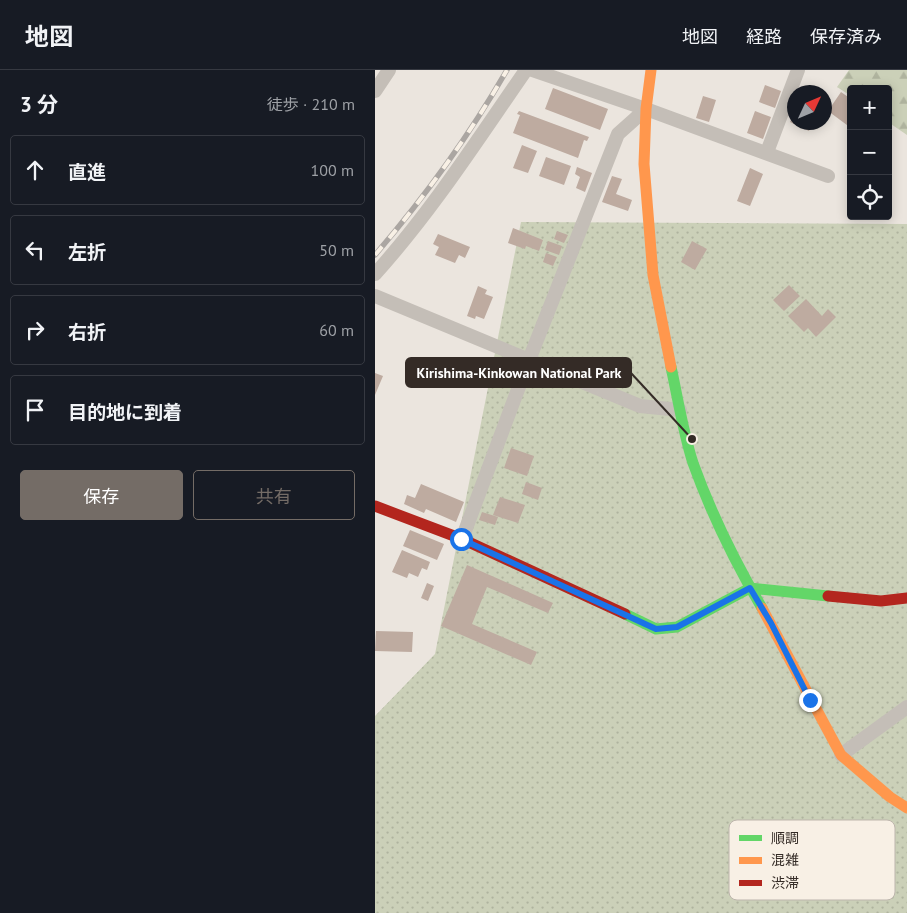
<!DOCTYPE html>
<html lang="ja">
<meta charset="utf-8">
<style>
body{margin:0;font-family:"PT Sans","Noto Sans JP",sans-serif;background:#20242c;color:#f1f3f6}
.controls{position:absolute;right:15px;top:15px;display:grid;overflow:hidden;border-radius:5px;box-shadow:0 2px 12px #0003}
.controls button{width:45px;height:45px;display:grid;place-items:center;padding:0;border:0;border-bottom:1px solid #363941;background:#171b24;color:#f1f3f6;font:25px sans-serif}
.compass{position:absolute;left:412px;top:15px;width:45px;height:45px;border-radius:50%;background:#171b24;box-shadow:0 2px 12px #0003;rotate:46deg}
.stop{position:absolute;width:15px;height:15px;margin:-11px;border:4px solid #1a73e8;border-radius:50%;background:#fff}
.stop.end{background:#1a73e8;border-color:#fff;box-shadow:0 1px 5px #0008}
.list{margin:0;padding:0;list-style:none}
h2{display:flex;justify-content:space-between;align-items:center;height:65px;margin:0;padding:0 20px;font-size:21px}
h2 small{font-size:16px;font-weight:400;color:#9ea1a6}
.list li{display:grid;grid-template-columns:32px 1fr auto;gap:15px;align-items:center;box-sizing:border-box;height:70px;margin:0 10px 10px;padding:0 10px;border:1px solid #363941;border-radius:5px}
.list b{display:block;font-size:19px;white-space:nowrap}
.list em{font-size:16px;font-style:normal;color:#9ea1a6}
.actions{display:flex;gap:10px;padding:15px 20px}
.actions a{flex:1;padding:11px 0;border:1px solid #746c66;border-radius:5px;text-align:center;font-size:18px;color:#746c66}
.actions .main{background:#746c66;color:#fff}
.icon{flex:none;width:28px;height:28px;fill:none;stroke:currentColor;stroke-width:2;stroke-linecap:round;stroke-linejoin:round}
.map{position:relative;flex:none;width:532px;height:843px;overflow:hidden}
header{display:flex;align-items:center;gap:30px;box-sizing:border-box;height:70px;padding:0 25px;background:#171b24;border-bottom:1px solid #363941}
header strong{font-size:24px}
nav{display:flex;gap:28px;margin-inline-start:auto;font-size:18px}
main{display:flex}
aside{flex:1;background:#171b24}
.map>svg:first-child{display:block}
</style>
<header>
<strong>地図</strong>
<nav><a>地図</a><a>経路</a><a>保存済み</a></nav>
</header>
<main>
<aside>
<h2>3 分<small>徒歩 · 210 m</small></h2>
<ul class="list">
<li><svg class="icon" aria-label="ahead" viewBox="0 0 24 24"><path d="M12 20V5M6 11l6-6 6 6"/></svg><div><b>直進</b></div><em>100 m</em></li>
<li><svg class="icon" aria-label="left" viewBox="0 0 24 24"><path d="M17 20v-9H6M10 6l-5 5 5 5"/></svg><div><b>左折</b></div><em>50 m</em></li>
<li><svg class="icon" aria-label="right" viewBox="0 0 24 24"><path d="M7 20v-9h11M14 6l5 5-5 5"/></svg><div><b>右折</b></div><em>60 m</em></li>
<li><svg class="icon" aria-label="arrive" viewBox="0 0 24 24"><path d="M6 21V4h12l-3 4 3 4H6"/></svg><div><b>目的地に到着</b></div></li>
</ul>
<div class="actions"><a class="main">保存</a><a>共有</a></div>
</aside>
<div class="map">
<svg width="532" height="843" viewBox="0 0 532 843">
<defs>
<pattern id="forest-firs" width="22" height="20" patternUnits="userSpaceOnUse" patternTransform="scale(1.25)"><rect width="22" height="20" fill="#cbd0b8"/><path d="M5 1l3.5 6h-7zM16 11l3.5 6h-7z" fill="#afb39e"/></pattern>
<pattern id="park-dots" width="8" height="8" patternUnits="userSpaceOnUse" patternTransform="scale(1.25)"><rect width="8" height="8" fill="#cbd0b8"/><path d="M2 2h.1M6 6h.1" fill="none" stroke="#afb39e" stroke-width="1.8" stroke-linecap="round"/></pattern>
</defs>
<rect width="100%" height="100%" fill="#ebe5de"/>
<path fill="url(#forest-firs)" d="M474 0H532V65L513 52V19H476V26L462 17Z"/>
<path fill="url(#park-dots)" d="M146 152 532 154V843H0V646L60 584Z"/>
<path fill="#beaba0" d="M390 15 406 21 400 38 384 32Z
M178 18 233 39 225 60 170 39Z
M466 22 476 29V58L453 41Z
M328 26 341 30 334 52 321 48Z
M144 41 214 67 212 71 209 70 203 88 138 63 145 45 142 44Z
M380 41 396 47 388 69 372 63Z
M420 42V52H437L434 61 415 52Z
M147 75 162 81 153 103 138 98Z
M171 87 196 96 189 115 164 106Z
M202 97 217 103 210 122 201 118 205 107 200 104Z
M375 98 388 104 375 136 362 131Z
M237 106 247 109 241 124 257 130 253 141 227 132Z
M138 158 168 170 164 181 151 176 150 179 133 173Z
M182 161 193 165 189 173 179 169Z
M63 164 95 177 90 188 84 185 80 193 60 185 64 177 58 174Z
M173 171 187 176 184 185 170 180Z
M317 171 332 179 320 200 306 192Z
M171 183 182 187 178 196 168 192Z
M414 215 425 226 409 241 398 230Z
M103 216 112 220 110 224 118 227 109 249 101 246 100 249 92 246Z
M431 229 447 246 453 239 461 247 441 267 433 258 429 262 413 246Z
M0 303 8 306 0 325Z
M136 378 159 386 152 406 129 398Z
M151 412 167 418 163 430 147 424Z
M46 414 89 432 81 452 51 439 49 443 29 434 32 425 40 428Z
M125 427 150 435 143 453 118 445Z
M107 442 123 447 120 455 104 450Z
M35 460 69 474 62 490 28 476Z
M27 480 55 492 52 500 47 498 43 507 34 503 32 508 17 502Z
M92 495 178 533 173 543 112 517 97 554 162 582 156 595 66 556Z
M52 513 59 516 53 531 46 528Z
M1 561 38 562 37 582 0 581Z"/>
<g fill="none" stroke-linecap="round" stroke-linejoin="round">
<path stroke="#c4beb7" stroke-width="14" d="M157 0 271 39 453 106
M0 21 14 0
M392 82 423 0
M0 204C57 141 103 69 151 0
M0 226 265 336 305 340
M87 469 154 290 243 64 271 39
M466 685 532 637"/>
<path stroke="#63d668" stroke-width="11" d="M296 297C303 329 308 362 318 393 336 443 360 492 387 538
M250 544 281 559 302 557 375 518 453 526"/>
<path stroke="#ff974d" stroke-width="11" d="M276 0 271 39 269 94 278 205 296 297
M387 538 466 685 515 727 532 738"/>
<path stroke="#b3261e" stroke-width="11" d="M0 436 87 469 250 544
M453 526 506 531 532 528"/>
<defs>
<path id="rail" d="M0 185C49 128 94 66 132 0"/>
</defs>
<use href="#rail" stroke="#aba6a2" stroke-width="5.5"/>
<use href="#rail" stroke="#f8f0e5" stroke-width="4" stroke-dasharray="11" stroke-linecap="butt"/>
</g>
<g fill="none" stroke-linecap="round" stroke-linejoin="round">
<path stroke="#1a73e8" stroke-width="6" d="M86 469 281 559 302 557 375 518 396 553 435 630"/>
</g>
<rect x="354" y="750" width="166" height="80" rx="8" fill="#f8f0e5" stroke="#bdb5ac" stroke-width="1"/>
<rect x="364" y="765" width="23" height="6" fill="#63d668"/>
<rect x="364" y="787" width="23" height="7" fill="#ff974d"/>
<rect x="364" y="810" width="23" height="6" fill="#b3261e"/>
<g font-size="14" fill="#342b26">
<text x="396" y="773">順調</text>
<text x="396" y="795">混雑</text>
<text x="396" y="818">渋滞</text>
</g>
<path fill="none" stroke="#342b26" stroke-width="2" d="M317 369L256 303"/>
<circle fill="#342b26" stroke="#f8f0e5" stroke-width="2" cx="317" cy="369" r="5"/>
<rect fill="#342b26" stroke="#342b26" stroke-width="2" x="31" y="288" width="225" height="29" rx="5"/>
<g font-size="14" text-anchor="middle" font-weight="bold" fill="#fff">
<text x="144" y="308">Kirishima-Kinkowan National Park</text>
</g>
</svg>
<div class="controls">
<button>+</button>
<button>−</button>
<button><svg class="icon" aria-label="locate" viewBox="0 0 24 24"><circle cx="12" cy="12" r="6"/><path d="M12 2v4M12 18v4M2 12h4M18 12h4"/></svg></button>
</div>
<svg class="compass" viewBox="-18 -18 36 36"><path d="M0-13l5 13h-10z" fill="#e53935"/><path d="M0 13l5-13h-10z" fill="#9ea1a6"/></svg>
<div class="stop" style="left:86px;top:469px"></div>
<div class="stop end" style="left:435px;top:630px"></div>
</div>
</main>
